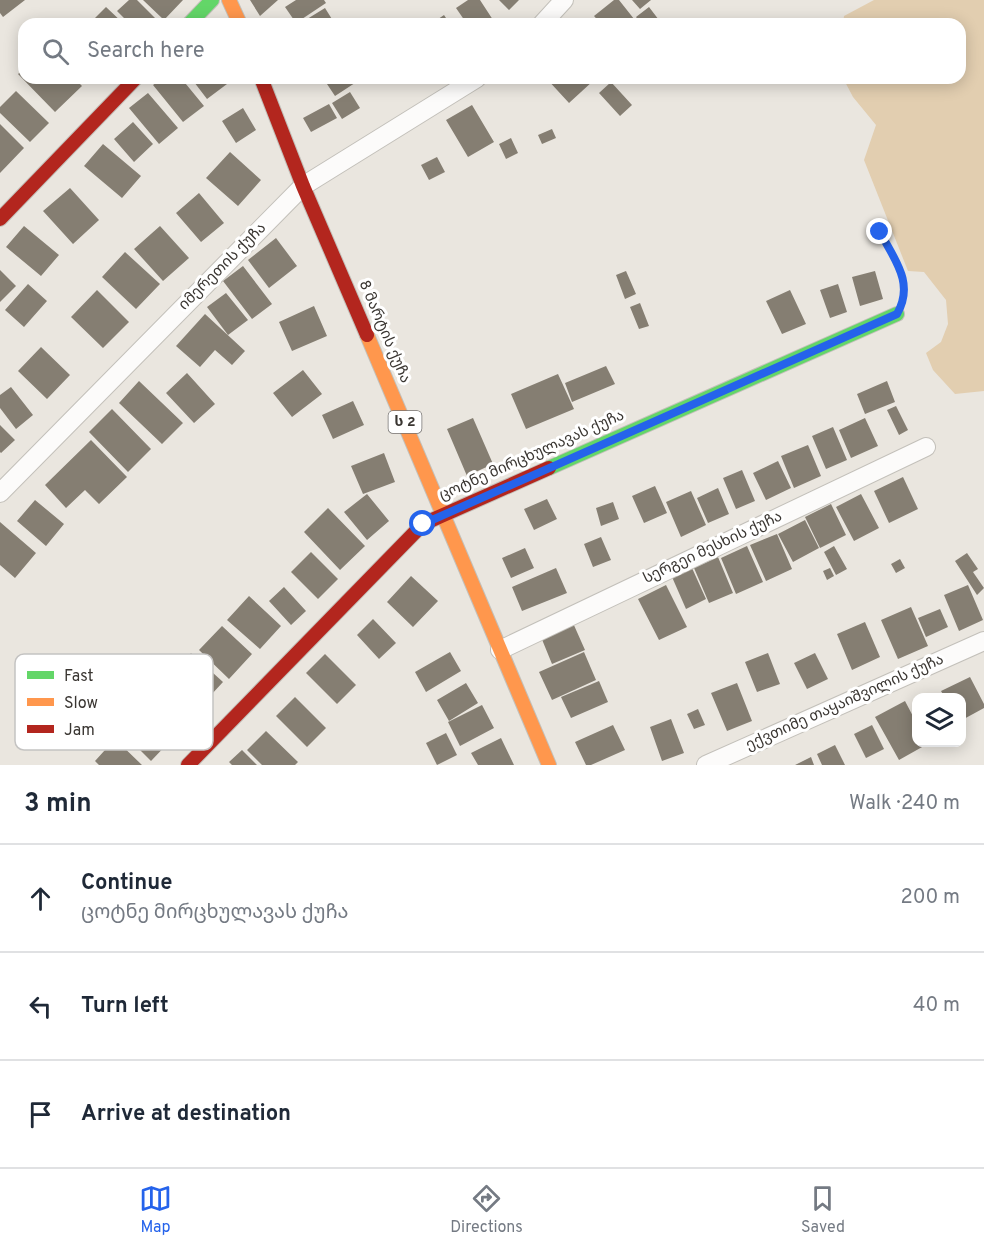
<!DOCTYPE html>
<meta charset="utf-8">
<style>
body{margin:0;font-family:Overpass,"Noto Sans Georgian",sans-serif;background:#f6f6f7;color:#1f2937}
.controls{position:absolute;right:18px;bottom:18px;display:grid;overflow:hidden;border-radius:12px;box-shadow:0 3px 15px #0003}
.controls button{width:54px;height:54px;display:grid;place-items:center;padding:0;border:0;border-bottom:2px solid #e0e1e3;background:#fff;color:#1f2937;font:30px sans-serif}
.stop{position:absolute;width:18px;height:18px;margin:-14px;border:4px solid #2563eb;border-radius:50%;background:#fff}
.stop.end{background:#2563eb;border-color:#fff;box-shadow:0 2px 6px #0008}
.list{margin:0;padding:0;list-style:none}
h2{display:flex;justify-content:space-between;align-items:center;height:78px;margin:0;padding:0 24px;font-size:26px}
h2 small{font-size:20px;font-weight:400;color:#747a83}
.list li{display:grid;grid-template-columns:39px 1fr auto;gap:18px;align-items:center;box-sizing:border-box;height:108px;padding:0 24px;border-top:2px solid #e0e1e3}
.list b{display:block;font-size:22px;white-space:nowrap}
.list p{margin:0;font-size:20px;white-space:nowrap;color:#747a83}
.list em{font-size:20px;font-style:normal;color:#747a83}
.icon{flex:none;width:33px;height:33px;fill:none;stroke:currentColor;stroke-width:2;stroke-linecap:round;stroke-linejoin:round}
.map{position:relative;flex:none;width:984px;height:765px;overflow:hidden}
.search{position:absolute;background:#fff;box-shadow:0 3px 15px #0003;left:18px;right:18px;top:18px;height:66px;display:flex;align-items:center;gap:15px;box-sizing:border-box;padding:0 21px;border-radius:18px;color:#747a83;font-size:22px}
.sheet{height:402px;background:#fff}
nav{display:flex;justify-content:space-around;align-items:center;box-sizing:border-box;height:84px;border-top:2px solid #e0e1e3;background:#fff;font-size:16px;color:#747a83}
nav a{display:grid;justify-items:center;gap:3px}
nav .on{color:#2563eb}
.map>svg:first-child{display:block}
</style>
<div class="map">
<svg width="984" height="765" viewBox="0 0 984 765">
<rect width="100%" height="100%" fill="#eae6df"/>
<path fill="#e2ceb0" d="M874 0H984V391L955 394 933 370 926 353 941 342 948 324 946 300 924 272 908 271 864 160 876 125 853 97 843 78H960V24H843L844 16Z"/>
<path fill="#857e72" d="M0 0H25L3 17 0 13Z
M129 0H137L158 21 155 24H130L117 11Z
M143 0H183L164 20Z
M250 0H278L260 16Z
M296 0H324L326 3 296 23 285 7Z
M468 0H480L495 23 467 24 456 8Z
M499 0H519L509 10Z
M614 0H619L638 24H601L594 16Z
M632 0H651L640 9Z
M106 7 124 24H89Z
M649 7 662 24H641L636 17Z
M325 8 335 24H299Z
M444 15 450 24H431Z
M24 69V78H74L82 86 55 112 18 74Z
M162 78H181L204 106 183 122 153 85Z
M191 78H229L231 81 207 99Z
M323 78H356L358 81 335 96Z
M546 78H591L593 81 569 103Z
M611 82 632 105 620 116 599 93Z
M16 91 49 123 30 142 0 113V107Z
M350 92 360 108 342 119 332 103Z
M148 93 178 128 159 144 129 108Z
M329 104 337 118 311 132 303 118Z
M472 105 494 142 468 157 446 120Z
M243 108 256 130 236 143 222 121Z
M133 122 153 144 134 162 114 139Z
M0 124 24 148 0 173Z
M552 129 556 138 542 144 538 135Z
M511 138 518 153 506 159 499 144Z
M103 144 141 176 122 198 84 166Z
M230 152 261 180 238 206 206 178Z
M437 157 445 172 429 180 421 165Z
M70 188 99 220 73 244 43 211Z
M199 193 224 223 201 242 176 213Z
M24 226 59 255 41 276 6 247Z
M160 226 189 258 163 281 134 249Z
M276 238 297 266 269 288 248 260Z
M125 252 160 284 136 309 102 277Z
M243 266 272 304 252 319 223 281Z
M0 270 16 286 0 302Z
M626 271 636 294 625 299 616 275Z
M875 271 883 299 860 306 852 277Z
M28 284 47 301 24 327 5 310Z
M838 284 847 312 830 318 820 290Z
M97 290 129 322 103 348 71 317Z
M790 290 806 324 782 334 766 301Z
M226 293 248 320 228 335 207 307Z
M640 303 649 326 639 329 630 307Z
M314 306 327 336 292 351 279 322Z
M205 314 245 351 232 365 215 350 200 367 176 346Z
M41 347 70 375 47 399 18 371Z
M606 366 615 384 572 402 565 383Z
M303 370 322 394 292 417 273 393Z
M187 373 215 404 194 423 166 393Z
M558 374 574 409 526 429 511 394Z
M139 381 183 423 162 444 119 403Z
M887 381 895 402 865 414 857 394Z
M11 387 33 415 16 429 0 408V395Z
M353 401 364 425 333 439 322 415Z
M896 406 908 430 899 435 887 410Z
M112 409 151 449 128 472 89 432Z
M473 418 493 464 467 476 447 429Z
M865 418 878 446 851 458 839 430Z
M0 425 15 440 1 453 0 452Z
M833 427 847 460 826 469 812 436Z
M91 440 127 477 99 504 85 490 66 508 45 485Z
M808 445 821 476 794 488 781 456Z
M384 453 395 482 363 494 351 466Z
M778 461 791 488 766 500 753 473Z
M742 470 755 501 736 509 723 478Z
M903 477 918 509 889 523 874 491Z
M655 486 667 513 644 523 632 496Z
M718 488 729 514 708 523 697 498Z
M691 491 706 525 681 537 666 502Z
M367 494 389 521 367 540 344 512Z
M861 494 879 528 854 541 836 507Z
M547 499 557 519 534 530 524 509Z
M35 500 64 524 46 546 17 521Z
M613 502 619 519 601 526 596 508Z
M831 504 846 535 820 548 805 517Z
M328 508 365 546 340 570 304 532Z
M805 520 819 548 793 562 778 534Z
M0 522 36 553 15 578 0 565Z
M777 534 792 569 766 581 750 545Z
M601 537 611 560 593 567 584 544Z
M747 546 763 582 736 594 721 558Z
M834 546 847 569 836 575 824 552Z
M525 548 534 568 511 578 502 558Z
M311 552 338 579 318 599 291 572Z
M967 553 978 569 973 572 984 588 977 595 955 561Z
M718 557 733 593 709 603 694 568Z
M900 559 905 568 896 573 891 564Z
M556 568 567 593 522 611 512 587Z
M692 568 706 599 686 609 672 577Z
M830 568 834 576 827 580 823 571Z
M411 576 438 601 413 627 387 602Z
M666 585 687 627 659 640 638 599Z
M968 585 983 620 959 631 944 595Z
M284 587 306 611 291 625 269 601Z
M249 596 281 626 260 649 227 620Z
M911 607 928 646 898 659 881 620Z
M940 609 948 627 926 637 918 618Z
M373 619 396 643 379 659 357 635Z
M865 622 880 657 852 670 837 634Z
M573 623 585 650 552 664 541 637Z
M222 626 252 654 229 679 199 650Z
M450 652 461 671 426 692 415 672Z
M584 652 596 680 552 700 539 672Z
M191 653 223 682 199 708 167 679Z
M768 653 780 684 757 692 745 662Z
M815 653 828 679 807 689 794 663Z
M325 654 356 685 337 704 306 673Z
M970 677 984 704V708L962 720V698H945L941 691Z
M599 681 608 702 571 718 561 697Z
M466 683 478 703 449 721 437 700Z
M737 683 752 721 727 731 711 693Z
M164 688 193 717 151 761 121 731Z
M295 697 326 728 307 747 276 716Z
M905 701 916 722V742H931L899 760 875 717Z
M482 705 494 728 460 746 448 722Z
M698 709 705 725 694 729 687 714Z
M671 719 684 753 662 761 650 727Z
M613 725 625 750 591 765H586L575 742Z
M872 725 884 749 866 758 854 734Z
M266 731 298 762 295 765H262L247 750Z
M446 733 457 755 437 765 426 743Z
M501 738 514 765H478L471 753Z
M115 739 142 765H99L95 761Z
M835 745 845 765H822L817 754Z
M242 750 257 765H232L229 762Z
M811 757 814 765H795Z"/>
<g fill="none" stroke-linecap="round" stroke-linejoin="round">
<defs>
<path id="street" d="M542 24 564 0
M0 493 303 186 477 78
M500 650 926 447
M706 765 984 641"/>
<path id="fast" d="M189 24 212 0
M549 468 897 314"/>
<path id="slow" d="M229 0 240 24
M367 335 549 765"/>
<path id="jam" d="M261 78 303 186 367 335
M0 219 136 78
M188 765 423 524 549 468"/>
</defs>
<use href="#street" stroke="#c3c0ba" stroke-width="20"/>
<use href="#fast" stroke="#c3c0ba" stroke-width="16"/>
<use href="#slow" stroke="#c3c0ba" stroke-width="16"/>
<use href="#jam" stroke="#c3c0ba" stroke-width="16"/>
<path stroke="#c9c7c5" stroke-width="3" stroke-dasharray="3 3" stroke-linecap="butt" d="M880 232 904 279V296"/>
<use href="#street" stroke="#fcfbfa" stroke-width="18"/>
<use href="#fast" stroke="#63d668" stroke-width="14"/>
<use href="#slow" stroke="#ff974d" stroke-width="14"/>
<use href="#jam" stroke="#b3261e" stroke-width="14"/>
</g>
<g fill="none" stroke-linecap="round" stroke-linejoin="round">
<path stroke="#2563eb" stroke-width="8" d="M423 524 897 314C915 283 894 259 880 232"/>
</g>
<g text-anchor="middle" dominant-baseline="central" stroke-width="6" stroke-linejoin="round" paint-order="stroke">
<rect fill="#fff" stroke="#757270" stroke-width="1.5" x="388.5" y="411" width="33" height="22" rx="4.5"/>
<g font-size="14" font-weight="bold" fill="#3a3632">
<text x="405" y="422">ს 2</text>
</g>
<g font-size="15" fill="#3a3632" stroke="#fff">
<text transform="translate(223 267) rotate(-45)">იმერეთის ქუჩა</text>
<text transform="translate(384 332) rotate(67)">8 მარტის ქუჩა</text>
<text transform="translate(532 456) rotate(-24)">ცოტნე მირცხულავას ქუჩა</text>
<text transform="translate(713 548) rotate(-25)">სერგეი მესხის ქუჩა</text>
<text transform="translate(845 703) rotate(-24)">ექვთიმე თაყაიშვილის ქუჩა</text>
</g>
</g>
<rect x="15" y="654" width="198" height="96" rx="9" fill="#fff" stroke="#c4c3c2" stroke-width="1.5"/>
<rect x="27" y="671" width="27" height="8" fill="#63d668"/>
<rect x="27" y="698" width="27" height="8" fill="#ff974d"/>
<rect x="27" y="725" width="27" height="8" fill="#b3261e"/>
<g font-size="16" fill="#3a3632">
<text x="64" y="681">Fast</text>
<text x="64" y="708">Slow</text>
<text x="64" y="735">Jam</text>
</g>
</svg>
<div class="controls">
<button><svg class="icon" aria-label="layers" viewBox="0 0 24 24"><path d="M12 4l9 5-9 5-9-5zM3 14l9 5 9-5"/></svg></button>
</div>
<div class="stop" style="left:423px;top:524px"></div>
<div class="stop end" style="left:880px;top:232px"></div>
<div class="search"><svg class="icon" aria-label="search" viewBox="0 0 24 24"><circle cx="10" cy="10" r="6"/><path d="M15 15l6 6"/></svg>Search here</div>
</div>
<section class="sheet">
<h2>3 min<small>Walk · 240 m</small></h2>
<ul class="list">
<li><svg class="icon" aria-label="ahead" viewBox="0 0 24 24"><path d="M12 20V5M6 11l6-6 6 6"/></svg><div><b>Continue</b><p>ცოტნე მირცხულავას ქუჩა</p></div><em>200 m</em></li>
<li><svg class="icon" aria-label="left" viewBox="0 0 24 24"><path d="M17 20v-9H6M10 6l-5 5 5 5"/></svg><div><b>Turn left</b></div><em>40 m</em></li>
<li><svg class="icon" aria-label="arrive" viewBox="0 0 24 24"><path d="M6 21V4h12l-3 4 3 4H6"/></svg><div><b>Arrive at destination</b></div></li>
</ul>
</section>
<nav>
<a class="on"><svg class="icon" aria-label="map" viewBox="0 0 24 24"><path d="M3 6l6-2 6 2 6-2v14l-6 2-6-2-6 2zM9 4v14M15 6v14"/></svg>Map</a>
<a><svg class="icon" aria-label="directions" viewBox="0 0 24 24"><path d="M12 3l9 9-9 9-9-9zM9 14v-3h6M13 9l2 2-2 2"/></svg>Directions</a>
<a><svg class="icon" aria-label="saved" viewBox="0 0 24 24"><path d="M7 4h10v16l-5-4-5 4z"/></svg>Saved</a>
</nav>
